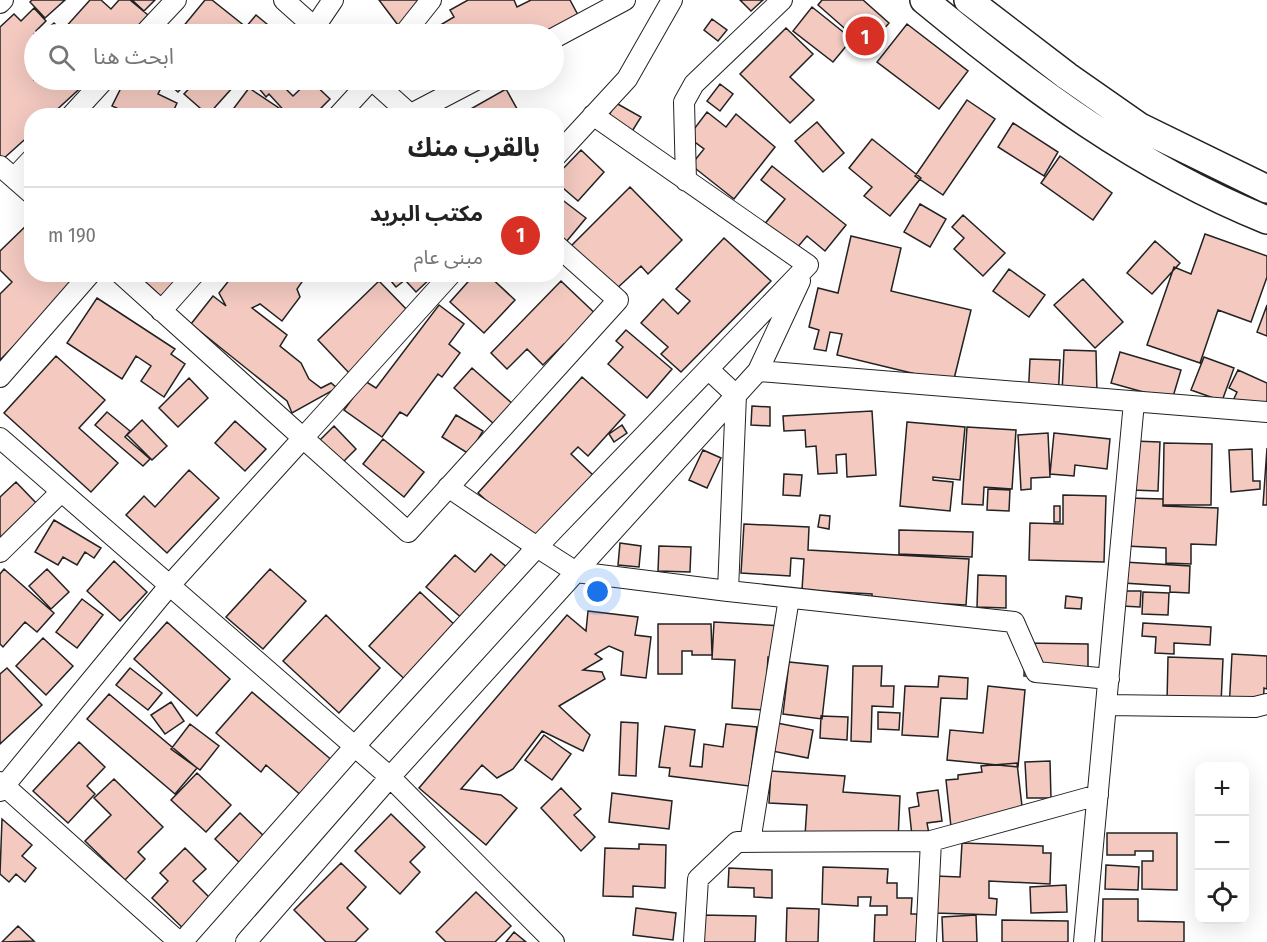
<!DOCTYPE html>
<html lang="ar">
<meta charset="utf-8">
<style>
body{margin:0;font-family:"Fira Sans Condensed","Noto Sans Arabic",sans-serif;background:#f6f6f6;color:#222;direction:rtl}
.controls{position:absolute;right:18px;bottom:18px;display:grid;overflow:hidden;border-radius:12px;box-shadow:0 6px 24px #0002}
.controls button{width:54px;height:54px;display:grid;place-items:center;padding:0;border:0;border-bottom:2px solid #e0e0e0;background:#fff;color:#222;font:30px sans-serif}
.you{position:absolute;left:598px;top:592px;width:21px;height:21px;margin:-15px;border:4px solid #fff;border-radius:50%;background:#1a73e8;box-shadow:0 0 0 9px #1a73e833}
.badge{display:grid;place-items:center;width:39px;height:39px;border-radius:50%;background:#d93025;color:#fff;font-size:20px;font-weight:700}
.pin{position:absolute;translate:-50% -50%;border:3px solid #fff;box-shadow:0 2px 6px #0006}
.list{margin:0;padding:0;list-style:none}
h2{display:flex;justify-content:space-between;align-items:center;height:78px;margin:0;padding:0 24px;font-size:26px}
h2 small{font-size:20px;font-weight:400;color:#767676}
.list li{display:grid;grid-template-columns:39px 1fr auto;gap:18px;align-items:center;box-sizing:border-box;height:96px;padding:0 24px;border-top:2px solid #e0e0e0}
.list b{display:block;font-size:22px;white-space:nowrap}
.list p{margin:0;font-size:20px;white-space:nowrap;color:#767676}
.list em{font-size:20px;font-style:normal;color:#767676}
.icon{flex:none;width:33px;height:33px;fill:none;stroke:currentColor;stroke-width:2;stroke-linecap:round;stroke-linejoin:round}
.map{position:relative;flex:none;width:1267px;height:942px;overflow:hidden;direction:ltr}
.search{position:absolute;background:#fff;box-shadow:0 6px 24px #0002;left:24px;top:24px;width:540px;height:66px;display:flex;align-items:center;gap:15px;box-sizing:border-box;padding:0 21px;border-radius:33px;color:#767676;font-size:22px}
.panel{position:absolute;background:#fff;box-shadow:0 6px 24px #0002;left:24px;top:108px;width:540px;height:174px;border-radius:24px;direction:rtl}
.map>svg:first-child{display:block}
</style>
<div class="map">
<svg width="1267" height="942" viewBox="0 0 1267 942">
<rect width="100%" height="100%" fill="#fff"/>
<path fill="#f3c9c0" stroke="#222" stroke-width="1.5" d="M32 0H65L45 18 30 2Z
M90 0H101L111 9 119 0H130L148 15 131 34H69L63 30Z
M132 0H155L144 11Z
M205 0H212L246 27 256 15 279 34H177Z
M379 0H431L401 29Z
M468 0H514L517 7 531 0H570L578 15 545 34H441L437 27 454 17 450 10Z
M740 0H763L751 11Z
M822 0H863L889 23 867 48 818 5Z
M812 7 852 39 833 62 793 31Z
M34 8 46 21 36 31 40 34H34V80H89L50 116H32V133L3 159 0 156V27L14 14 21 21Z
M712 19 727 30 718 41 704 30Z
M54 23 65 34H41Z
M907 24 968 71 939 109 877 62Z
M786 28 813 54 790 77 814 100 790 123 740 74Z
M125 80H158L164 82 158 94 177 103 171 116H134L112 106Z
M164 80H189L178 92Z
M197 80H224L233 87 208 115 184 94Z
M252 80H294L285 88 293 96 310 80 330 99 313 116H289L269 94 266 97Z
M720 84 733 94 720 111 707 101Z
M249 88 291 116H228Z
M506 89 521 116H469L467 111Z
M967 100 995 119 943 195 915 176Z
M616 103 641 117 626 141 602 127Z
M707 112 726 127 736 114 775 147 734 199 691 165 704 149 688 137Z
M817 122 844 153 823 172 795 141Z
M1013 123 1058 152 1044 176 998 147Z
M872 139 921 178 890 216 864 196 872 187 849 168Z
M581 150 604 172 578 201 556 182V176Z
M1060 156 1112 193 1093 220 1041 183Z
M772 166 846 225 825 251 807 236 790 256 759 231 785 199 761 180Z
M630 187 682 240 648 274 641 266 613 292 569 248Z
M556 195 586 218 561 248 556 244Z
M920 204 946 219 930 247 904 232Z
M963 215 1005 253 983 276 954 249 964 238 952 227Z
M30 222 32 274 82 276 0 360V294L12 282 0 270V251Z
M1205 234 1267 256V277L1251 322 1218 310 1200 363 1147 345 1174 267 1191 274Z
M851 236 901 248 891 291 971 310 953 383 837 355 842 334 830 332 826 351 814 349 819 330 809 327 818 288 838 293Z
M724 238 771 281 681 372 661 354 668 347 641 323 663 299 678 314 690 301 676 289Z
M1155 241 1180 263 1152 294 1127 273Z
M1009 269 1045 295 1029 317 993 291Z
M137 274H195L170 305Z
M234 274H292L302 282 297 289 300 297 282 321 260 304 252 308 287 335 280 346 301 363 309 379 321 388 331 383 337 388 292 413 287 401 191 324 213 296 226 306 219 293Z
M385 274H435L416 292 405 280 396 287Z
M475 274H487L515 300 484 333 450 302Z
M1083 279 1123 322 1095 348 1054 305Z
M379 281 412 315 350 374 318 340Z
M561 281 601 319 570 350 564 344 543 365 527 349 507 369 491 353Z
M97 298 175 349 171 354 185 364 164 397 141 381 151 366 136 356 122 379 67 343Z
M439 305 464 324 449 344 460 353 442 377 438 374 407 416 400 412 382 437 344 410 365 381 376 388Z
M1267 305V336L1257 332Z
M626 330 672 369 647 398 608 364 623 347 616 341Z
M1064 350 1096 351 1097 394 1062 393Z
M1120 352 1181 370 1172 400 1111 383Z
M56 356 105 400 79 428 118 463 91 492 4 413Z
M1204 357 1234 368 1222 401 1191 390Z
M1030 359 1060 360 1058 400 1028 399Z
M472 368 514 405 495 425 454 388Z
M1238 370 1267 383V421L1231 405 1237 392 1229 388Z
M582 377 625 415 588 456 578 447 571 454 594 476 531 544 486 504 488 502 478 493Z
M189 378 208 398 178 427 159 408Z
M752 406 770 407V426L751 425Z
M872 411 876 475 847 477 846 454 836 455 837 473 818 474 816 446 806 447 805 430 784 431 783 416Z
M107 412 130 431 125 437 150 459 143 466 95 425Z
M456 415 483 431 469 454 442 437Z
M142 420 167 446 152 460 127 435Z
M235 421 266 449 245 471 215 443Z
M907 422 965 427 960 480 933 477V480L953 482 950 511 900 506Z
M622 425 627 433 614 442 609 434Z
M334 426 356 449 340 465 318 442Z
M967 427 1016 430 1012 489 984 487 983 505 962 504Z
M1048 433 1050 477 1031 478V489L1021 490 1018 435Z
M1054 433 1110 439 1107 469 1075 465 1074 476 1050 474Z
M383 439 424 472 404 497 363 464Z
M1133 441 1160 442 1158 491 1131 490Z
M1164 443 1212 444 1211 505H1163Z
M1267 448V505H1263Z
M1252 449 1253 481H1260V489L1231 492 1229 450Z
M703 450 721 458 707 488 689 480Z
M189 470 219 498 167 553 126 515 144 496 155 507Z
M784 474 802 475 800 496 783 495Z
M16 482 39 506 0 543V497Z
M988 489 1010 490 1009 511 987 510Z
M1063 495 1106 496 1104 562 1029 560 1030 523 1063 524Z
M1128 498 1163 499V506L1218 508 1216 545 1191 544V564L1166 563V548L1126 546Z
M1054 506H1060V522H1054Z
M820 515 830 516 829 529 818 527Z
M54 520 101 548 94 558 85 552 77 565 63 557 58 565 35 552Z
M744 524 809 527 808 550 969 559 966 605 872 600V594L802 590 804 559 791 558 790 576 741 573Z
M899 530 973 532 972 557 899 554Z
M620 543 641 546 639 567 618 565Z
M659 546 691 547 690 572 658 571Z
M491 554 509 569 464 620 426 587 455 555 475 572Z
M114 561 147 592 120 621 87 591Z
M1124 562 1190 566 1189 593 1170 592V586L1123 583Z
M4 569 54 613 37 632 25 622 3 647 0 644V574Z
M47 569 69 592 51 609 29 586Z
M270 569 306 601 263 649 226 617Z
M978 575 1006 576V608L977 607Z
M1123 591H1141L1140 607 1122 606Z
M420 592 457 627 412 686 369 646Z
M1143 592 1169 593 1168 615 1142 614Z
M1066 596 1082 598 1081 609 1065 608Z
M82 599 103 615 77 648 56 632Z
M588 611 638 617 635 635 651 637 646 678 621 675 623 652 609 646 595 654 602 659 583 670 602 672 605 679 559 706 590 735 583 751 542 731 513 769 497 778 482 765 461 789 501 795 517 808 486 845 419 788 567 615 586 631Z
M326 615 380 668 339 713 283 661Z
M167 622 230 679 197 716 134 659Z
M714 622 784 626 782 658 768 657 765 710 732 708 735 660 712 659Z
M1143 623 1211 627 1210 645 1174 643V654L1155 653 1156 637 1142 636Z
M658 624H711L712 655H692V651H682V674H658Z
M43 638 73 666 46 695 16 666Z
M1025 643 1088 644V677L1024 676Z
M1232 654 1267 656V689L1264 688 1263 712 1229 710Z
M1168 657 1223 659 1221 704 1167 702Z
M789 662 828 666 822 719 783 714Z
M853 666H882L881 686H894L893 707 872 706 871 742 851 741Z
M7 668 42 705 0 744V674Z
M130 668 162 693 148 710 116 685Z
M939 676 968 678 967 699 941 698 938 737 902 735 905 686 938 687Z
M988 686 1025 690 1018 767 947 760 950 730 983 733Z
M252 692 334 762 303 797 266 765 261 772 216 733Z
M109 694 197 768 175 794 87 719Z
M171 702 184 721 165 734 151 715Z
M878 712 900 713 899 730 878 729Z
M821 716 848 717 847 740 820 738Z
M621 722 638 723 636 776 619 775Z
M777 723 813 730 808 758 772 751Z
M190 724 219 746 200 770 171 749Z
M726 724 757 727 749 786 669 776 670 768 659 767 665 726 695 730 690 766 702 767 704 744 723 747Z
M544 735 571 754 552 780 525 760Z
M79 742 105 767 87 786 95 794 68 823 33 791Z
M1050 761 1051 798H1027L1025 762Z
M1017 763 1023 815 951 827 946 780 958 779V775L982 772 981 766Z
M771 771 845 776 843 792 900 796 898 841 805 836 807 805 769 803Z
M197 773 231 805 206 832 171 800Z
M114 779 163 827 138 852 145 859 125 880 85 841 111 815 94 798Z
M561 788 581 809 574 815 595 837 581 851 541 808Z
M938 790 942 821 927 823 929 834 912 836 909 808 919 806 917 793Z
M612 793 672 801 669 829 609 822Z
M240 813 268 840 243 866 215 839Z
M391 814 425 847 410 862 420 872 400 894 355 851Z
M2 819 32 845 22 856 36 868 25 882 16 874 9 882 0 874Z
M1107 833H1177V890L1142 889V861H1153V851H1135V855H1107Z
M962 843 1043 846V853H1051L1050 884 989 881V898L997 899 996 915 935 913 936 876 960 877Z
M639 844 666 845 665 888 633 886V897L603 896 605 848 639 849Z
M185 848 206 869 193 881 214 902 210 907 219 915 195 940 152 898 168 881 160 873Z
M341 863 366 887 347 908 368 929 355 942H326L294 910Z
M1106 865 1139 867 1138 890 1105 889Z
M823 867 888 869 887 883H897V898H912L911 914H917L916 942H874L875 915H887V906H870L871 897H858V906L822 904Z
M729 868 772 870V898L754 897V888L728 887Z
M1066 885 1067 912 1031 913 1030 887Z
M476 892 511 926 495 942H446L436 932Z
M1103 899H1138V921L1184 922V942H1102Z
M636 908 676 913 673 940 633 935Z
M787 908 819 909 818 942H786Z
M700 915 756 916 755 942H699Z
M976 915 977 942H943L942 917Z
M1002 920 1068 921V942H1002Z
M18 926 34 941 2 942Z
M514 932 526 942H506Z"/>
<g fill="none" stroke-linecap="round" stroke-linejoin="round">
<defs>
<path id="street" d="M284 0 322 34
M0 3 3 0
M314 28 333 0
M144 34 176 0
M404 34 431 0
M554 38 625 0
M372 80 412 116
M411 114 476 80
M593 115 808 265 537 547 576 572 728 591 736 395 708 369
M71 116 104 80
M338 116 371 80
M556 156 627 79 672 0
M0 166 32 194
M14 178 32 159
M686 181 684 102 694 84 782 0
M451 274 303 438 408 532 618 300 556 245
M161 311 194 274
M758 371 800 281
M0 377 90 274
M0 438 390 777 554 942
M0 552 61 492
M728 591 1014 622 1036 672 1109 679
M1106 705 1255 707 1267 704
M0 782 179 942
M0 791 169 586 303 438 121 274
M750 842 789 598
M182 942 355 746 537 547 448 487
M246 942 390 777 758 371 1267 412
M694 942 698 879 737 842 931 841 1098 795
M926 942 931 841
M1084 942 1134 402"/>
<path id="secondary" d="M924 0C1031 88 1138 168 1267 220
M968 0 1067 76 1140 127 1267 189"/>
</defs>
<use href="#street" stroke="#222" stroke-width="22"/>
<use href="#secondary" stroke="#222" stroke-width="30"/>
<use href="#street" stroke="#fff" stroke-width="20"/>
<use href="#secondary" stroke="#fff" stroke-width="27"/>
</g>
</svg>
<div class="controls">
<button>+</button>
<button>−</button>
<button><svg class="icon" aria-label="locate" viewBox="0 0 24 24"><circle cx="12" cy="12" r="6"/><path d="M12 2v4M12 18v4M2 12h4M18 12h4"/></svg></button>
</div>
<div class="you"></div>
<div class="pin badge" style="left:865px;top:36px">1</div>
<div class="search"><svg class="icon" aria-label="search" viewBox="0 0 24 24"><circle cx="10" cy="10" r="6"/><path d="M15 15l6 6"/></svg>ابحث هنا</div>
<section class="panel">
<h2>بالقرب منك<small></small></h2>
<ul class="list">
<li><span class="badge">1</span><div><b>مكتب البريد</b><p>مبنى عام</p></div><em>190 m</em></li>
</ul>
</section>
</div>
